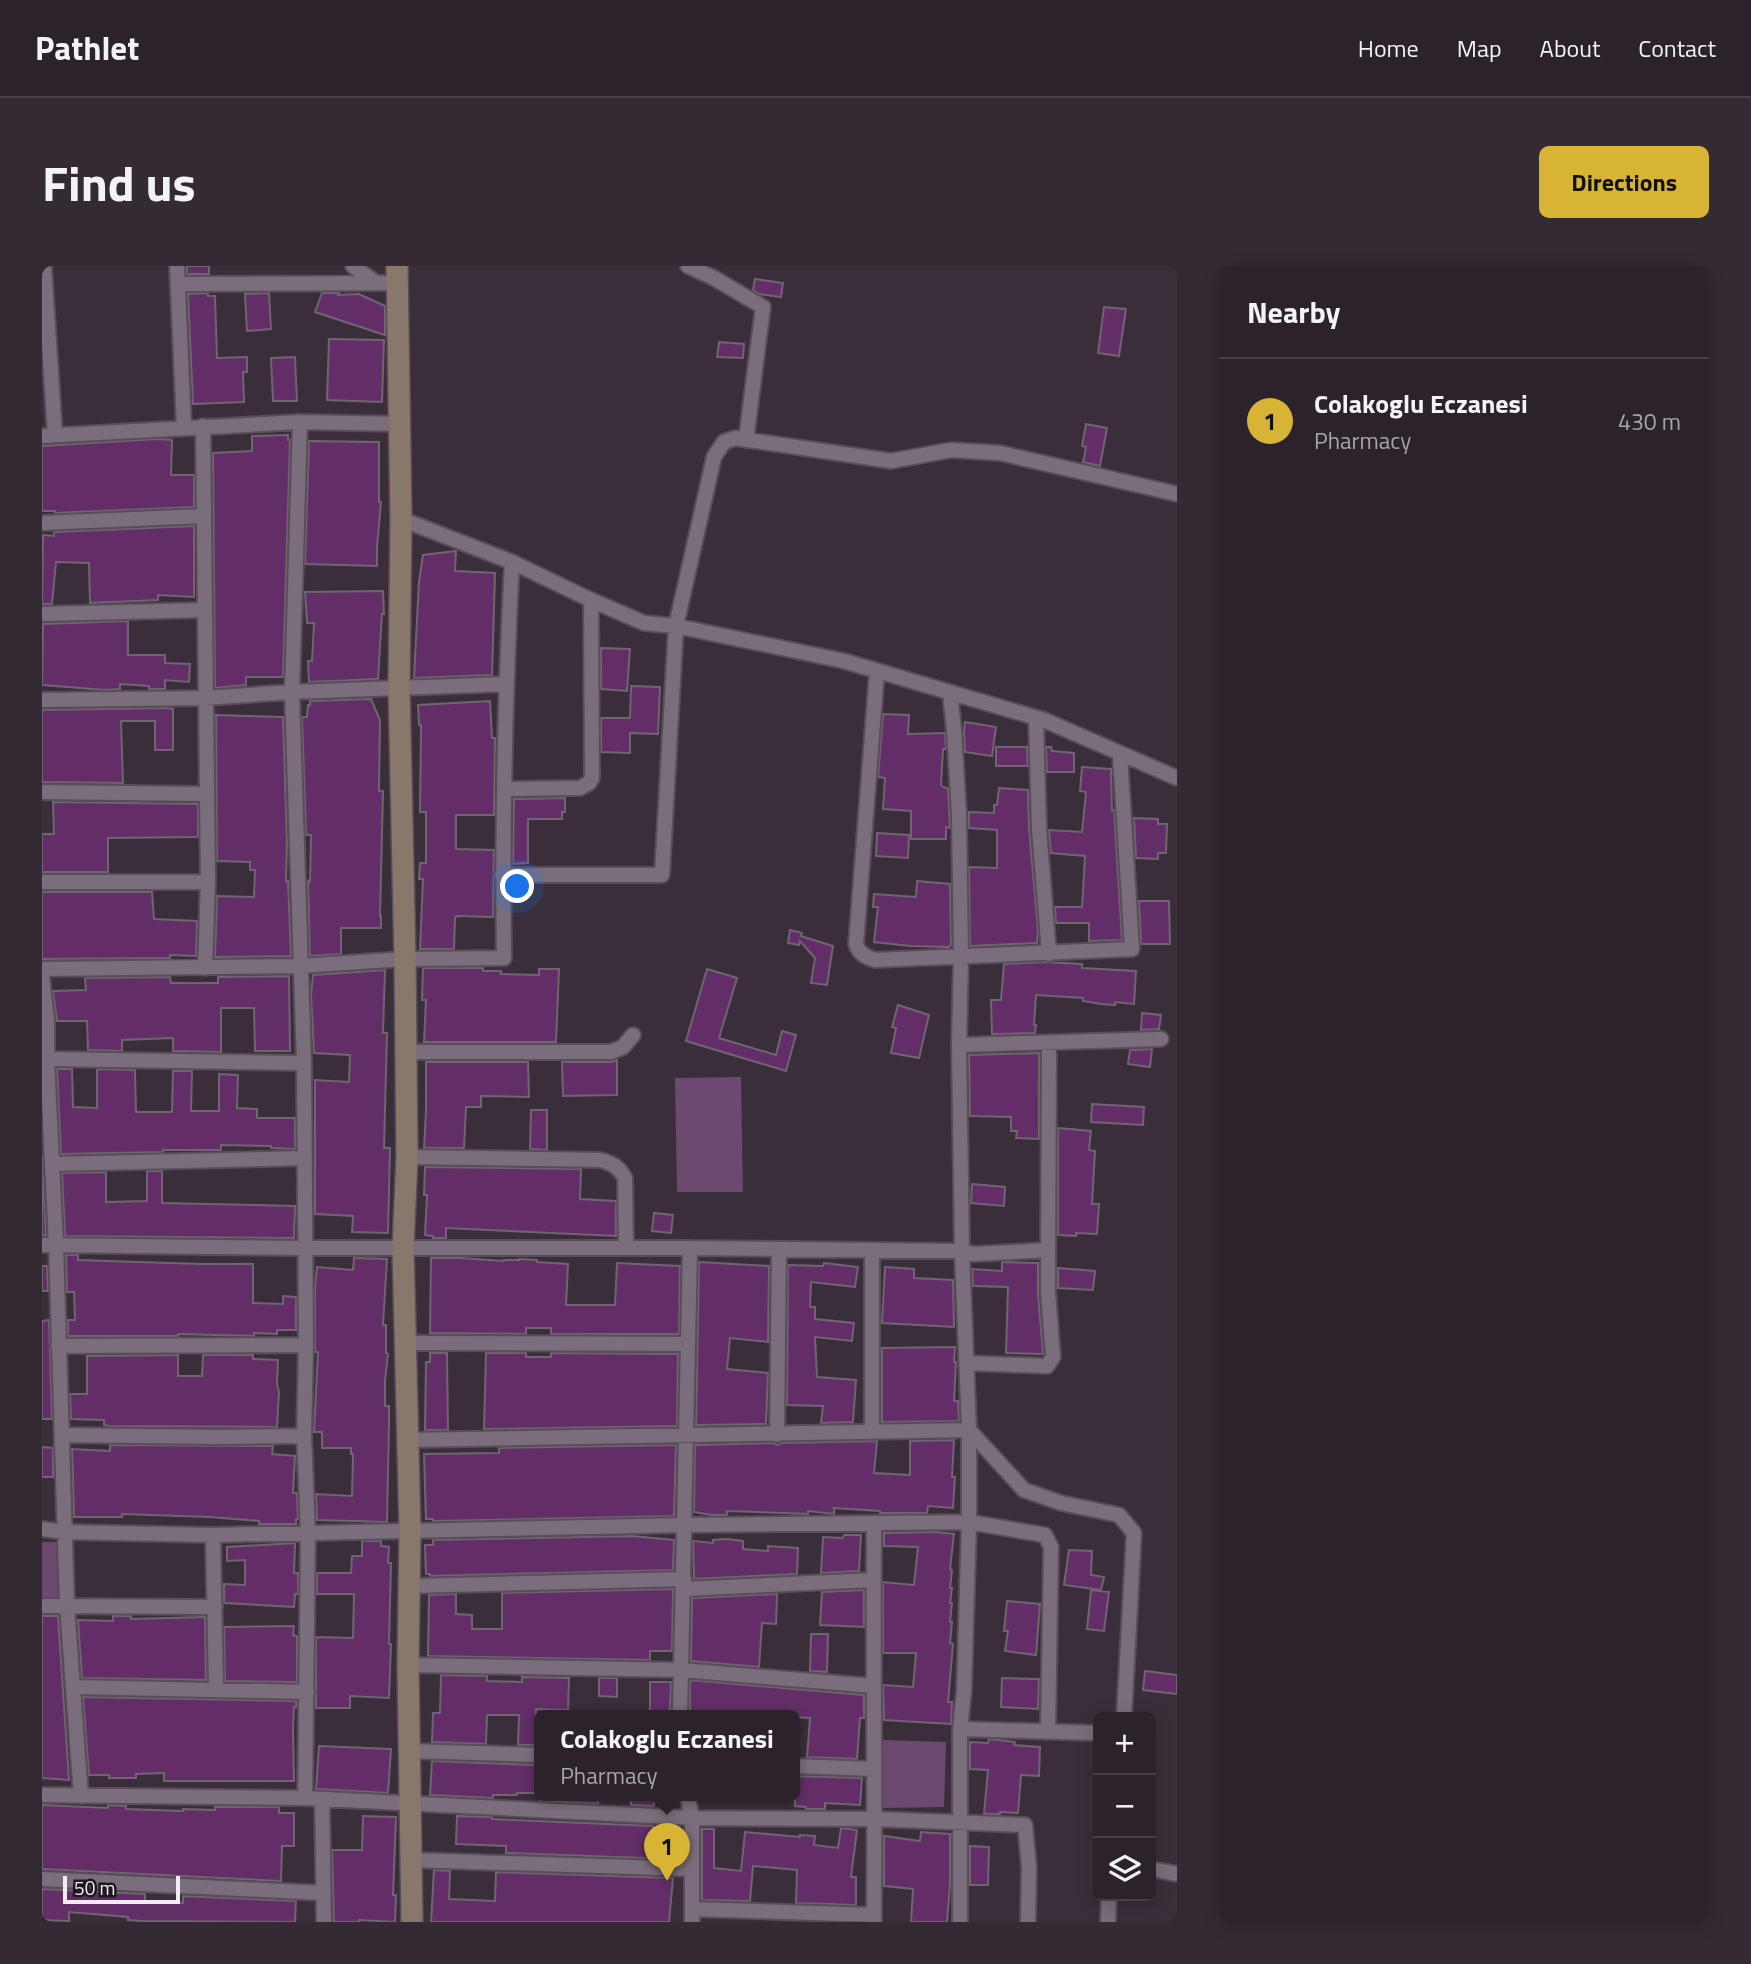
<!DOCTYPE html>
<meta charset="utf-8">
<style>
body{margin:0;font-family:"Titillium Web",sans-serif;background:#342a34;color:#f1f3f6}
.controls{position:absolute;right:21px;bottom:21px;display:grid;overflow:hidden;border-radius:10px;box-shadow:0 4px 18px #0003}
.controls button{width:63px;height:63px;display:grid;place-items:center;padding:0;border:0;border-bottom:2px solid #483f48;background:#2c222c;color:#f1f3f6;font:35px sans-serif}
.scale{position:absolute;left:21px;bottom:18px;width:117px;box-sizing:border-box;padding-left:7px;border:4px solid #f3ebf3;border-top:0;font-size:19px;line-height:24px;white-space:nowrap;color:#f3ebf3;-webkit-text-stroke:5px #1e191e;paint-order:stroke}
.you{position:absolute;left:476px;top:621px;width:24px;height:24px;margin:-18px;border:5px solid #fff;border-radius:50%;background:#1a73e8;box-shadow:0 0 0 10px #1a73e833}
.badge{display:grid;place-items:center;width:46px;height:46px;border-radius:50%;background:#d8b434;color:#111;font-size:23px;font-weight:700}
.pin{position:absolute;translate:-50% -58px;filter:drop-shadow(0 2px 4px #0008)}
.pin::after{content:'';position:absolute;top:37px;width:24px;height:21px;background:inherit;clip-path:polygon(0 0,100% 0,50% 100%)}
.popup{position:absolute;left:492px;top:1444px;width:266px;height:91px;box-sizing:border-box;display:grid;place-content:center;border-radius:10px;background:#2c222c;filter:drop-shadow(0 2px 5px #0005);font-size:23px;white-space:nowrap;color:#a6a4a9}
.popup b{font-size:26px;color:#f1f3f6}
.popup::after{content:'';position:absolute;left:50%;top:100%;margin-left:-14px;border:14px solid transparent;border-top-color:#2c222c}
.list{margin:0;padding:0;list-style:none}
h2{display:flex;justify-content:space-between;align-items:center;height:91px;margin:0;padding:0 28px;font-size:30px}
h2 small{font-size:23px;font-weight:400;color:#a6a4a9}
.list li{display:grid;grid-template-columns:46px 1fr auto;gap:21px;align-items:center;box-sizing:border-box;height:126px;padding:0 28px;border-top:2px solid #483f48}
.list b{display:block;font-size:26px;white-space:nowrap}
.list p{margin:0;font-size:23px;white-space:nowrap;color:#a6a4a9}
.list em{font-size:23px;font-style:normal;color:#a6a4a9}
.icon{flex:none;width:38px;height:38px;fill:none;stroke:currentColor;stroke-width:2;stroke-linecap:round;stroke-linejoin:round}
.map{position:relative;flex:none;width:1135px;height:1656px;overflow:hidden;border-radius:10px}
header{display:flex;align-items:center;gap:42px;box-sizing:border-box;height:98px;padding:0 35px;background:#2c222c;border-bottom:2px solid #483f48}
header strong{font-size:33px}
nav{display:flex;gap:38px;margin-inline-start:auto;font-size:24px}
.intro{display:flex;align-items:center;justify-content:space-between;box-sizing:border-box;height:168px;padding:0 42px}
h1{margin:0;font-size:49px}
.button{padding:18px 32px;border-radius:10px;background:#d8b434;color:#111;font-size:24px;font-weight:700}
main{display:flex;gap:42px;padding:0 42px}
aside{flex:1;background:#2c222c;border-radius:10px;box-shadow:0 4px 18px #0003}
.map>svg:first-child{display:block}
</style>
<header>
<strong>Pathlet</strong>
<nav><a>Home</a><a>Map</a><a>About</a><a>Contact</a></nav>
</header>
<div class="intro"><h1>Find us</h1><a class="button">Directions</a></div>
<main>
<div class="map">
<svg width="1135" height="1656" viewBox="0 0 1135 1656">
<rect width="100%" height="100%" fill="#3a2e3b"/>
<path fill="#6c4a6f" d="M699 811 701 926H635L633 812Z
M0 1276H15L16 1336H0Z
M841 1474 904 1476 902 1541 839 1542Z"/>
<path fill="#632e68" stroke="#716472" stroke-width="2" d="M145 0H167V8H145Z
M713 13 741 17 739 31 717 28 711 24Z
M166 27V30H173L175 92 205 91V106H201L202 136 151 138 146 28Z
M227 27 229 63 205 65 203 28Z
M280 27H297L296 29 317 28 343 40V69L273 46Z
M1062 41 1084 43 1077 90 1056 87Z
M287 73 342 74 340 136 285 134Z
M677 76 702 78 701 92 675 91Z
M253 91 255 135H231L229 92Z
M1044 158 1065 162 1058 200 1041 196 1044 181 1040 180Z
M246 169V174H248L241 411H204V419L173 422 171 187 210 185V170Z
M115 173 130 174 129 209H152V241L13 247V245H0V180Z
M267 175 337 176V236H339L335 281V300L263 298Z
M152 260V331L116 329V334L48 337 47 297 14 296 10 338H0L1 269 12 270V266Z
M414 285 413 305 453 307 450 409 372 412 377 315 381 289Z
M341 325 342 348H340L336 413 267 416 266 395H270L272 357H265L263 326Z
M86 355V389H123V397L148 398 147 416 123 414V423H107V420L78 418V423L63 424 0 419 1 358Z
M559 382 588 383 585 425 559 423Z
M589 420 618 421 616 468 588 467V487L559 486V452H588Z
M329 433 338 454 337 525H341L338 650H339V662H299V688L268 690 266 615 268 616 269 569H264L260 451H265L266 439H268V435Z
M448 435 450 472H453L452 549H414V583L452 584 451 651 415 650 413 652 412 683H378L381 613H377L378 597H384V546H378L379 459H377L376 439Z
M123 442 131 443V484H113V455H79L81 517 0 516V444Z
M841 448 867 449 866 468 903 467 904 483H901L899 519 901 521 906 522 908 562 904 561V573H869V545L841 543 843 512 836 511Z
M174 449 241 451 245 577 244 615H246L249 690 173 691 175 630 212 631 213 604H208V596L175 595Z
M923 456 954 461 950 490 923 486 922 467Z
M954 481H985L986 500H954Z
M1004 481H1009L1010 485 1032 487V506H1005Z
M1040 501 1069 503 1070 544H1072L1080 674 1047 675V657H1014L1013 641H1040L1043 590 1009 587 1007 564 1040 566 1044 526 1038 525Z
M957 522 986 524 987 562 996 665 995 677 928 680 927 601 955 602V564L927 562V546L952 547V539H955Z
M523 532V546H520V553H486V597L471 598 472 533Z
M11 536 156 538V571L66 572V606H0V568H12Z
M1092 552 1116 553V558H1125L1124 587H1116V593L1094 592Z
M835 567 867 569 866 592 834 590Z
M875 615 908 618 909 679 907 681 868 680 832 676 836 641H831L832 628 874 631Z
M0 626H110L112 653 155 655 154 690 128 689V692L0 693Z
M1097 635H1127L1128 678H1099Z
M748 664 760 667 759 670 791 680 785 719 769 717 773 692 758 675 757 679 746 677Z
M1002 696 1040 698V702L1094 705 1092 738 1073 736V739L1059 738 1041 735V732L994 729 992 759H994L993 767 950 768 949 734H959L962 698Z
M381 702H441V705H459V708L497 709V703H517L514 776H382L384 734H380Z
M665 703 695 712 677 772 734 789 740 765 754 769 744 805 644 775Z
M343 704 341 767H345L342 882H348L346 967 310 966 311 950 273 948V814L307 816 308 789 272 787 269 729 271 709Z
M247 710 248 785H213L212 742H179V786L131 785V772L80 774V785L46 784 45 755H15L11 725 44 724 43 712 128 711 129 717H176V711Z
M856 739 887 749 877 792 849 787 854 762 850 761Z
M1100 747 1119 749 1117 763 1099 764Z
M1110 783 1108 801 1086 798 1088 784Z
M997 787V873L974 872 975 865H969V851L928 850 927 789Z
M575 794V829L521 830 520 796H569Z
M384 796H486L487 831 439 830V841H424L422 882H382L384 845Z
M15 803H30L31 841 55 842V803L93 804 94 846H130L131 805H150L149 845H177V808L196 809 195 842 215 843V852H253V883L229 882V880L179 879V884H121V886L19 888Z
M1050 838 1102 841 1101 859 1049 856Z
M489 844H505V884L488 883Z
M1016 862 1049 865 1047 884 1053 885 1050 938H1057L1055 968 1034 967V970L1016 969Z
M0 889V898L4 969H0Z
M383 901 539 903 538 933 574 935V970L404 962V972H391V970L383 969 385 929H382Z
M105 905H120V937L253 940 252 972 23 970 20 907 64 906V936L105 935Z
M930 918 963 921 962 940 929 937Z
M612 947 631 949 629 967 610 965Z
M24 989H36V994L159 998H211V1037L241 1038V1030L254 1031V1064H235V1068L212 1067V1070L136 1068V1070H26V1054H33L32 1026H25Z
M312 992 345 993 341 1059H344V1087L346 1088 343 1115V1140H347V1157L345 1256 275 1254 274 1228 310 1230 311 1188H309V1182H280V1166H272L276 1086H273V1022L275 1001 311 1004Z
M389 992H418L462 995V994H477V993L495 994V996L526 998 524 1039H573L575 997 638 1000 637 1068H509V1062H484V1068L388 1067Z
M657 996 727 1000 726 1076 688 1072 685 1103 726 1107 724 1158 654 1159Z
M960 996 996 997V1027L1001 1088 964 1087 966 1021 931 1020 930 1003 960 1005Z
M782 997 816 1001 813 1021 769 1016 768 1041H773V1053L812 1057 810 1075 773 1071 775 1111 814 1114 811 1156 779 1157 781 1140 745 1139 746 999 781 1000Z
M0 1000H5L6 1025H0Z
M843 1001 872 1003V1012L911 1014 912 1061 840 1057Z
M1016 1002 1053 1005 1051 1024 1016 1022Z
M7 1054 10 1153H0V1055Z
M913 1081 912 1096H914L912 1135H916L917 1155 840 1156V1082Z
M388 1087H405L406 1164H383L384 1096H388Z
M444 1087H484V1091H509V1087L636 1088 635 1160 442 1163Z
M136 1089V1110H160L161 1089H211V1093L236 1094 235 1118 237 1126 235 1161 68 1160 62 1159V1154L29 1153 28 1128H45V1090Z
M912 1174 910 1211H913L911 1242 886 1240 885 1247H838V1245L792 1242V1248L766 1245V1248L685 1245V1249H669L652 1246 653 1179 730 1177 736 1179 740 1177 835 1175 832 1207 868 1209V1175Z
M68 1179 231 1180 230 1188 253 1190 251 1227H255L256 1253H254V1258H217V1255L168 1251 80 1248V1251H32L30 1183 68 1185Z
M634 1179 632 1250 391 1255V1253H384L382 1188 457 1187V1182Z
M0 1181 11 1182V1211H0Z
M893 1266 912 1268 908 1303 910 1304 908 1322H910L908 1337H910L908 1356H910L908 1377 911 1378 906 1436H910L909 1458 842 1454 841 1419 871 1421 874 1387H841V1316L872 1319 876 1281 842 1280V1267Z
M802 1269H819L817 1305 779 1307 781 1271 801 1272Z
M590 1270 632 1274 631 1304 388 1310V1308H384L383 1279H391V1274Z
M685 1273 701 1275V1283L726 1285V1280L756 1282 755 1308 652 1313 651 1275 671 1277V1274Z
M320 1275H339V1280L347 1281 346 1297H349L347 1378H349L347 1432 308 1430V1442H274V1371L311 1372 312 1328H275V1307H309L310 1290H320Z
M253 1277 252 1307H256V1328H253L252 1341 182 1337V1318L203 1319V1294L185 1295V1281Z
M1027 1284 1050 1285 1049 1309 1062 1311 1059 1324 1022 1319Z
M631 1323 630 1385H608V1394L386 1390 387 1329 414 1328V1348L430 1349V1363H460V1327Z
M822 1324V1361L778 1359 780 1326Z
M1049 1324 1067 1326 1062 1365 1045 1363Z
M735 1328 734 1358 720 1357 717 1401 649 1395 650 1332Z
M965 1335 998 1338 994 1389 963 1385 966 1365H962Z
M0 1350H16L27 1514 0 1512Z
M71 1350H89V1353L163 1351 164 1414 40 1412 36 1354 71 1355Z
M252 1360 251 1369 255 1370V1416L183 1415 182 1361Z
M769 1368H786L785 1406 768 1405Z
M1103 1405 1135 1409V1428L1101 1424Z
M399 1409 445 1410V1415L480 1416V1411L527 1412 526 1444 494 1443 493 1479H476L477 1449H445L444 1478 390 1476 391 1447H398Z
M557 1412H575V1431L557 1430Z
M960 1412 997 1413 996 1443 959 1441Z
M648 1414 822 1429V1452H818L815 1493 765 1491 768 1452 753 1451 750 1447 682 1445V1449H669V1447L648 1445Z
M608 1416H629L628 1444H627V1449H608Z
M41 1431 254 1435V1441H252L251 1463 252 1515H122V1507L94 1508V1512H67V1509H47Z
M947 1473 973 1476 972 1479 998 1481 997 1510 979 1509 976 1547 958 1546V1548H942L946 1504 928 1503V1476L946 1477Z
M277 1480 349 1483 346 1527 274 1523Z
M390 1495 494 1499 493 1527H475V1529H451V1532L388 1529Z
M753 1510 820 1512 818 1539 783 1537V1543H764V1541L753 1540Z
M499 1529H556V1538L498 1535Z
M589 1529H613L612 1540 589 1539Z
M0 1539 66 1542V1539L84 1540V1543L141 1545V1543L173 1544V1541H237V1547H252V1580H240L239 1615 0 1603Z
M321 1550 354 1551 351 1629H354L353 1656 317 1654V1656H292L290 1584H320Z
M415 1550 450 1551V1553L611 1560 610 1572H627L628 1593 464 1587V1580L414 1578Z
M799 1562 815 1564 809 1611H814V1639L754 1637 755 1604 711 1600 708 1635 660 1634V1563H672V1602L699 1605 703 1566 758 1571V1569L773 1570 772 1579 796 1582Z
M879 1566 908 1568V1619L905 1656H869L871 1623 842 1620V1570L878 1575Z
M928 1580 947 1581 946 1619H928Z
M392 1604 408 1605 407 1633 453 1635 454 1606 631 1612 627 1656H389Z
M0 1623 103 1628V1635L141 1637V1630L254 1635 253 1656 101 1655 86 1654V1651L27 1646V1655L0 1654Z"/>
<g fill="none" stroke-linecap="round" stroke-linejoin="round">
<defs>
<path id="street" d="M2 0 13 169
M135 0 142 161
M311 0 334 17
M646 0 672 12 721 41 704 174
M136 18 355 17
M258 156 250 426 262 797 264 1079 262 1170 266 1267 263 1532
M161 160 166 616 163 702
M0 170 258 156 359 158
M359 253 470 296 549 334 602 357 634 360 802 395 1002 454 1135 512
M0 257 161 250
M0 348 162 344
M835 405 814 678C817 688 824 691 833 694L1090 683 1078 489
M908 427 912 464 917 548 919 690 917 779 920 987 927 1164V1256L922 1425 918 1463V1656
M0 434 162 432 250 426 464 418
M994 452 997 562 1007 688
M462 523 538 522 547 517 550 512 549 334
M0 526 164 528
M460 609H620L634 360 672 191 682 176 693 172 849 195 909 184 958 187 1135 228
M0 616H166
M0 703 258 700 363 693 462 692C460 560 463 428 470 296
M0 711 5 753V793L14 979 25 1340 39 1530
M917 779 1119 773
M363 786H569L581 781 591 769
M5 793 262 797
M365 891 558 894C570 897 577 901 583 912L584 982
M10 898 262 892
M0 979 263 982H648L914 985 933 988 1006 984
M830 985V1166
M365 1077 645 1078
M16 1080 264 1079
M925 1097 1005 1100 1011 1091 1006 1026 1007 776
M20 1169 175 1171 262 1170
M735 1169 737 983
M366 1174 927 1164 982 1224 1019 1237 1077 1249 1092 1267 1082 1451
M0 1263 22 1266 171 1269 642 1259 927 1256 1003 1269 1009 1281 1006 1465
M171 1269 174 1424
M368 1320 642 1313
M641 1323 831 1314
M0 1340 173 1341
M366 1399 639 1404 831 1420
M31 1421 265 1426
M638 1449 648 982
M918 1463 1056 1467
M367 1485 497 1489
M753 1500 831 1503
M0 1529 263 1532 650 1552 833 1553 983 1559 987 1601 986 1656
M645 1529 650 1552V1656
M280 1533 282 1656
M369 1594 650 1603
M1109 1603 1135 1608
M0 1613 281 1627
M651 1643 832 1649
M832 1656C833 1523 831 1390 832 1257
M1066 1656 1067 1630"/>
<path id="secondary" d="M355 0 359 253 357 422 363 693 365 891 361 982 368 1265 366 1399 370 1656"/>
</defs>
<use href="#street" stroke="#584d58" stroke-width="18"/>
<use href="#secondary" stroke="#584d58" stroke-width="24"/>
<use href="#street" stroke="#7b6e7c" stroke-width="14"/>
<use href="#secondary" stroke="#88786b" stroke-width="21"/>
</g>
</svg>
<div class="controls">
<button>+</button>
<button>−</button>
<button><svg class="icon" aria-label="layers" viewBox="0 0 24 24"><path d="M12 4l9 5-9 5-9-5zM3 14l9 5 9-5"/></svg></button>
</div>
<div class="scale">50 m</div>
<div class="you"></div>
<div class="pin badge" style="left:625px;top:1615px">1</div>
<div class="popup"><b>Colakoglu Eczanesi</b>Pharmacy</div>
</div>
<aside>
<h2>Nearby<small></small></h2>
<ul class="list">
<li><span class="badge">1</span><div><b>Colakoglu Eczanesi</b><p>Pharmacy</p></div><em>430 m</em></li>
</ul>
</aside>
</main>
